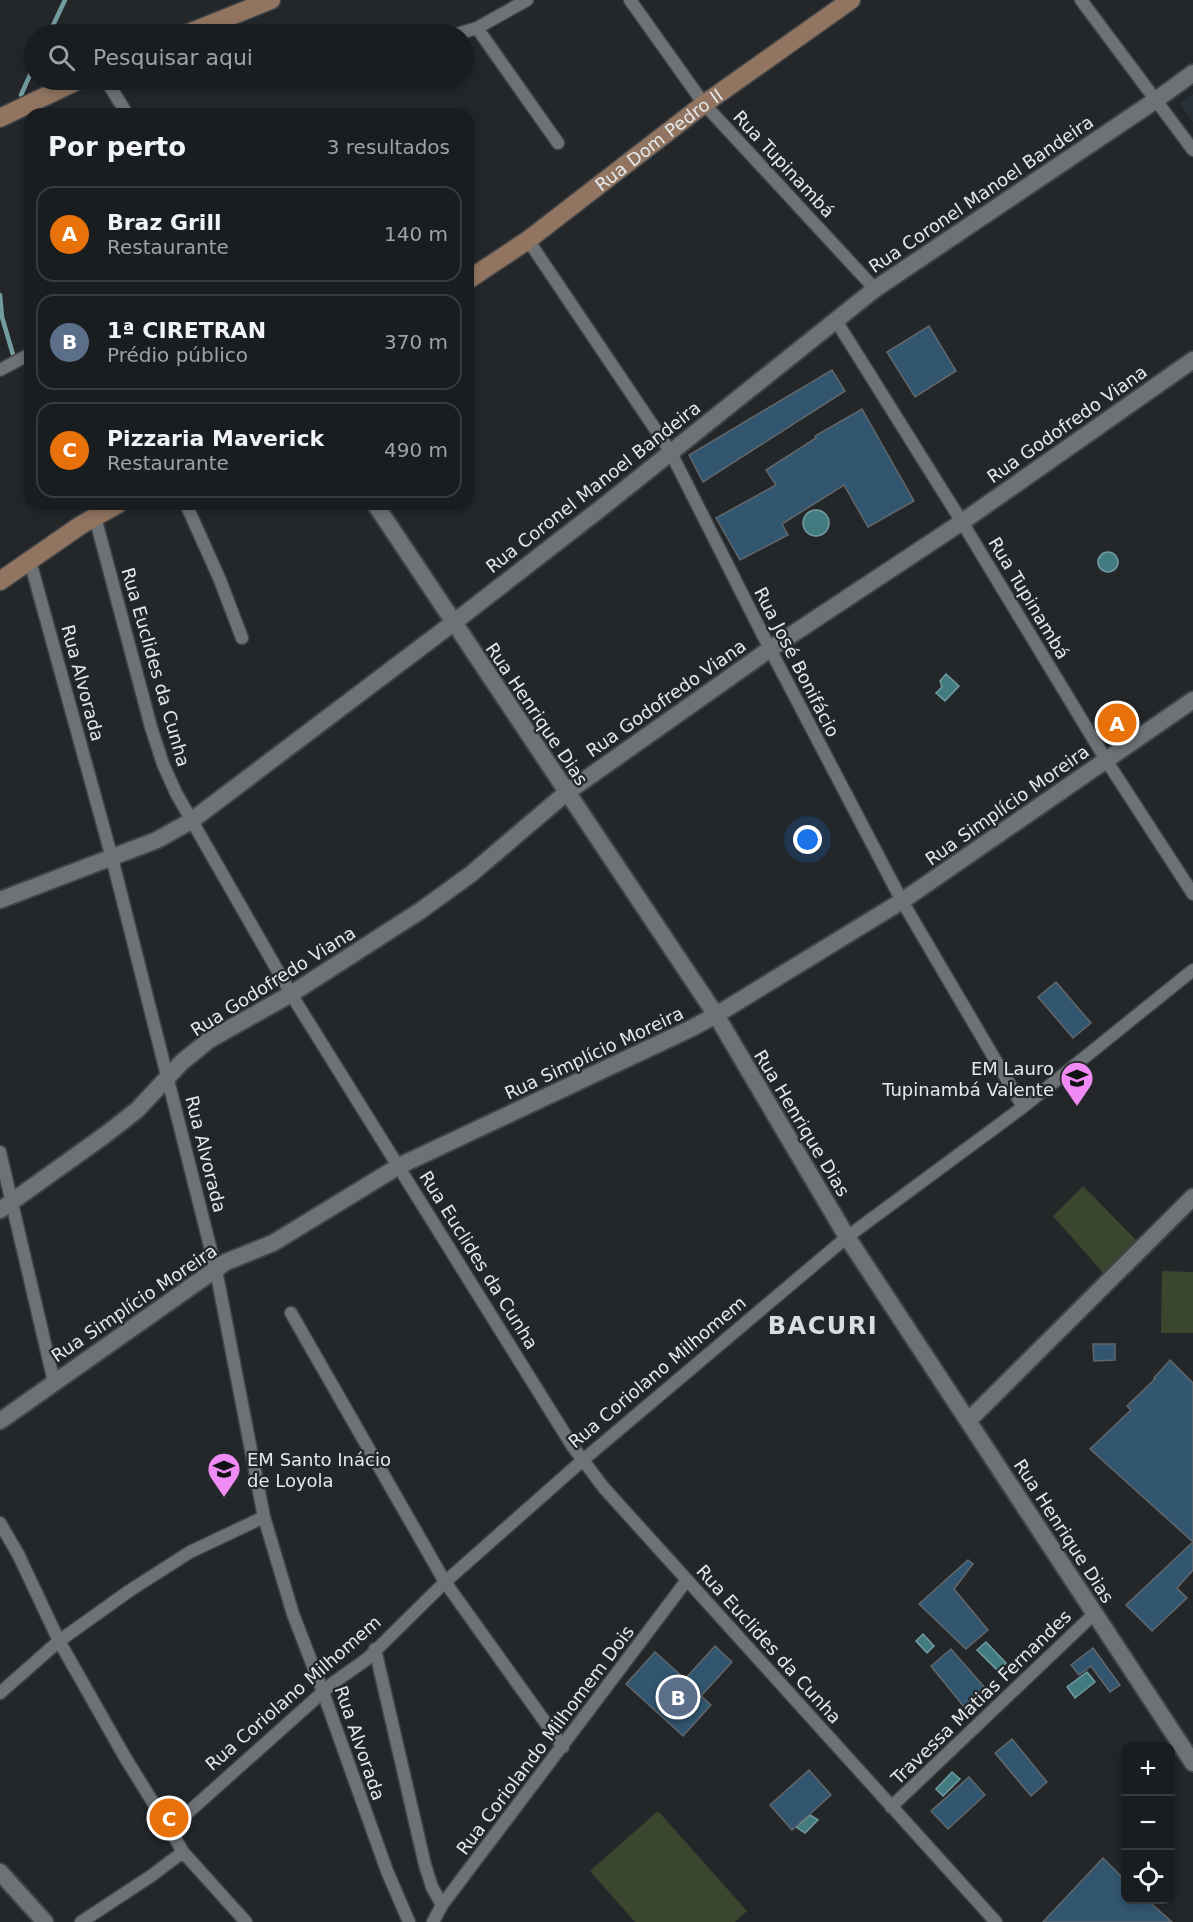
<!DOCTYPE html>
<html lang="pt">
<meta charset="utf-8">
<style>
body{margin:0;font-family:"DejaVu Sans",sans-serif;background:#232629;color:#f1f3f6}
.controls{position:absolute;right:18px;bottom:18px;display:grid;overflow:hidden;border-radius:12px;box-shadow:0 3px 9px #0003}
.controls button{width:54px;height:54px;display:grid;place-items:center;padding:0;border:0;border-bottom:2px solid #383b3e;background:#1a1d20;color:#f1f3f6;font:30px sans-serif}
.you{position:absolute;left:808px;top:840px;width:21px;height:21px;margin:-15px;border:4px solid #fff;border-radius:50%;background:#1a73e8;box-shadow:0 0 0 9px #1a73e833}
.badge{display:grid;place-items:center;width:39px;height:39px;border-radius:50%;background:#1a73e8;color:#fff;font-size:20px;font-weight:700}
.pin{position:absolute;translate:-50% -50%;border:3px solid #fff;box-shadow:0 2px 6px #0006}
.list{margin:0;padding:0;list-style:none}
h2{display:flex;justify-content:space-between;align-items:center;height:78px;margin:0;padding:0 24px;font-size:26px}
h2 small{font-size:20px;font-weight:400;color:#9fa2a5}
.list li{display:grid;grid-template-columns:39px 1fr auto;gap:18px;align-items:center;box-sizing:border-box;height:96px;margin:0 12px 12px;padding:0 12px;border:2px solid #383b3e;border-radius:18px}
.list b{display:block;font-size:22px;white-space:nowrap}
.list p{margin:0;font-size:20px;white-space:nowrap;color:#9fa2a5}
.list em{font-size:20px;font-style:normal;color:#9fa2a5}
.icon{flex:none;width:33px;height:33px;fill:none;stroke:currentColor;stroke-width:2;stroke-linecap:round;stroke-linejoin:round}
.map{position:relative;flex:none;width:1193px;height:1922px;overflow:hidden}
.search{position:absolute;background:#1a1d20;box-shadow:0 3px 9px #0003;left:24px;top:24px;width:450px;height:66px;display:flex;align-items:center;gap:15px;box-sizing:border-box;padding:0 21px;border-radius:33px;color:#9fa2a5;font-size:22px}
.panel{position:absolute;background:#1a1d20;box-shadow:0 3px 9px #0003;left:24px;top:108px;width:450px;height:402px;border-radius:18px}
.map>svg:first-child{display:block}
</style>
<div class="map">
<svg width="1193" height="1922" viewBox="0 0 1193 1922">
<rect width="100%" height="100%" fill="#23272a"/>
<path fill="#283139" d="M1193 94V122L1180 103Z"/>
<path fill="#3b462f" d="M1083 1186 1136 1240 1105 1275 1053 1216Z
M1162 1271 1193 1272V1333H1161Z
M658 1811 747 1911 735 1922H635L590 1871Z"/>
<path fill="#427c80" stroke="#739ca0" stroke-width="1.5" d="M803 523a13 13 0 1 1 26 0a13 13 0 1 1-26 0Z
M1098 562a10 10 0 1 1 20 0a10 10 0 1 1-20 0Z
M946 674 959 686 945 701 936 693 942 687 940 681Z
M923 1634 934 1646 927 1653 916 1641Z
M986 1642 1006 1663 998 1671 977 1650Z
M1087 1672 1095 1682 1075 1698 1067 1687Z
M952 1772 960 1779 943 1796 936 1789Z
M810 1815 818 1820 805 1833 796 1827Z"/>
<g fill="none" stroke-linecap="round" stroke-linejoin="round">
<path stroke="#739ca0" stroke-width="4.5" d="M49 34 65 0
M21 95 34 66
M0 295 2 317 14 358"/>
</g>
<path fill="#325670" stroke="#62676b" stroke-width="1.5" d="M929 326 956 371 915 397 887 352Z
M832 370 845 391 703 482 689 455Z
M862 409 914 501 868 527 844 485 782 524 788 535 740 560 716 518 776 485 766 470 816 438 815 436Z
M1056 982 1091 1023 1073 1038 1038 997Z
M1093 1344H1115V1360L1094 1361Z
M1170 1360 1193 1383V1570L1177 1588 1187 1598 1152 1631 1126 1605 1193 1542 1090 1449 1131 1410 1127 1406 1155 1379 1154 1378Z
M968 1560 973 1564 954 1589 988 1630 966 1649 919 1604Z
M715 1646 732 1662 701 1696 711 1705 683 1736 626 1684 655 1652 685 1679Z
M1093 1648 1120 1685 1110 1692 1091 1666 1079 1675 1071 1665Z
M951 1649 985 1688 964 1707 931 1666Z
M1012 1739 1047 1782 1031 1796 995 1753Z
M809 1770 831 1795 792 1830 770 1805Z
M969 1777 985 1795 948 1829 931 1811Z
M1103 1858 1125 1880V1899H1146L1172 1922H1043Z"/>
<g fill="none" stroke-linecap="round" stroke-linejoin="round">
<defs>
<path id="minor" d="M630 0 704 104 875 289
M1081 0 1193 150
M477 28 558 143
M457 34 477 28 527 0
M106 80 127 114
M528 240 670 451 770 649 902 901 1023 1107
M835 319 962 522 1106 760 1193 894
M0 370 30 354
M186 504 220 580 242 638
M95 517 151 727 163 764 176 793 291 994 573 1447 604 1488 996 1922
M30 561 112 858 216 1270 264 1517 293 1614 323 1692 387 1871 409 1922
M0 1152 54 1382
M291 1313 445 1582 563 1747
M0 1523 18 1554 59 1641 126 1759 169 1828 183 1852 246 1922
M375 1649 425 1865 432 1887 442 1905
M0 1693 59 1641 129 1591 190 1552 264 1517
M891 1807 1095 1613
M169 1828 192 1809 333 1683 367 1659 445 1582 583 1460 847 1237 1023 1107 1193 970
M81 1922 151 1876 183 1852
M433 1922 442 1905 687 1580"/>
<path id="tertiary" d="M375 504 716 1015 847 1237 1193 1763
M0 900 157 840 191 821 453 623 600 509 875 289 1156 100 1193 73
M0 1210 105 1135 137 1110 182 1062 209 1040 291 994 420 911 471 874 566 793 770 649 962 522 1193 360
M0 1421 226 1262 273 1243 399 1166 692 1028 716 1015 902 901 1193 700
M968 1421 1193 1197
M0 1872 45 1922"/>
<g id="secondary">
<path d="M186 34 271 0"/>
<path d="M0 118 79 80"/>
<path id="s1" d="M468 280 528 240 704 104 851 0"/>
<path d="M0 581 81 525 118 504"/>
</g>
</defs>
<use href="#minor" stroke="#404447" stroke-width="15"/>
<use href="#tertiary" stroke="#404447" stroke-width="20"/>
<use href="#secondary" stroke="#404447" stroke-width="21"/>
<use href="#minor" stroke="#6d7276" stroke-width="12"/>
<use href="#tertiary" stroke="#6d7276" stroke-width="16"/>
<use href="#secondary" stroke="#917561" stroke-width="18"/>
</g>
<defs>
<symbol id="school-pin" viewBox="-11 -11 22 30"><path d="M0 17L-7.5 6A9.5 9.5 0 1 1 7.5 6Z" fill="#f08bf5" stroke="#23272a"/><path d="M0-5L7-2L0 1L-7-2ZM-4 1L0 2.5L4 1V4Q0 6-4 4Z" fill="#111"/></symbol>
</defs>
<g fill-rule="evenodd">
<use href="#school-pin" x="1058" y="1059" width="38" height="52"/>
<use href="#school-pin" x="205" y="1450" width="38" height="52"/>
</g>
<g text-anchor="middle" dominant-baseline="central" stroke-width="4.5" stroke-linejoin="round" paint-order="stroke">
<g font-size="18" fill="#e5e8ea" stroke="#23272a">
<text stroke="none"><textPath href="#s1" startOffset="237">Rua Dom Pedro II</textPath></text>
<text transform="translate(784 164) rotate(47)">Rua Tupinambá</text>
<text transform="translate(981 194) rotate(-34)">Rua Coronel Manoel Bandeira</text>
<text transform="translate(1067 424) rotate(-35)">Rua Godofredo Viana</text>
<text transform="translate(593 487) rotate(-38)">Rua Coronel Manoel Bandeira</text>
<text transform="translate(1029 598) rotate(59)">Rua Tupinambá</text>
<text transform="translate(797 662) rotate(63)">Rua José Bonifácio</text>
<text transform="translate(156 667) rotate(74)">Rua Euclides da Cunha</text>
<text transform="translate(83 683) rotate(75)">Rua Alvorada</text>
<text transform="translate(666 698) rotate(-35)">Rua Godofredo Viana</text>
<text transform="translate(537 714) rotate(56)">Rua Henrique Dias</text>
<text transform="translate(1007 805) rotate(-35)">Rua Simplício Moreira</text>
<text transform="translate(273 981) rotate(-32)">Rua Godofredo Viana</text>
<text transform="translate(594 1053) rotate(-25)">Rua Simplício Moreira</text>
<text transform="translate(802 1123) rotate(59)">Rua Henrique Dias</text>
<text transform="translate(206 1154) rotate(76)">Rua Alvorada</text>
<text transform="translate(479 1260) rotate(58)">Rua Euclides da Cunha</text>
<text transform="translate(134 1303) rotate(-34)">Rua Simplício Moreira</text>
<text transform="translate(657 1372) rotate(-40)">Rua Coriolano Milhomem</text>
<text transform="translate(1064 1531) rotate(57)">Rua Henrique Dias</text>
<text transform="translate(769 1644) rotate(48)">Rua Euclides da Cunha</text>
<text transform="translate(293 1693) rotate(-41)">Rua Coriolano Milhomem</text>
<text transform="translate(981 1697) rotate(-44)">Travessa Matias Fernandes</text>
<text transform="translate(545 1740) rotate(-53)">Rua Coriolando Milhomem Dois</text>
<text transform="translate(360 1743) rotate(71)">Rua Alvorada</text>
</g>
<g font-size="18" fill="#e5e8ea" stroke="#23272a" text-anchor="end">
<text x="1054" y="1068">EM Lauro<tspan x="1054" dy="21">Tupinambá Valente</tspan></text>
<text x="247" y="1459" text-anchor="start">EM Santo Inácio<tspan x="247" dy="21">de Loyola</tspan></text>
</g>
<g font-size="24" font-weight="bold" letter-spacing="1.5" fill="#d9dee3" stroke="#23272a">
<text x="823" y="1326">BACURI</text>
</g>
</g>
</svg>
<div class="controls">
<button>+</button>
<button>−</button>
<button><svg class="icon" aria-label="locate" viewBox="0 0 24 24"><circle cx="12" cy="12" r="6"/><path d="M12 2v4M12 18v4M2 12h4M18 12h4"/></svg></button>
</div>
<div class="you"></div>
<div class="pin badge" style="left:1117px;top:723px;background:#e8710a">A</div>
<div class="pin badge" style="left:678px;top:1697px;background:#5c6f8a">B</div>
<div class="pin badge" style="left:169px;top:1818px;background:#e8710a">C</div>
<div class="search"><svg class="icon" aria-label="search" viewBox="0 0 24 24"><circle cx="10" cy="10" r="6"/><path d="M15 15l6 6"/></svg>Pesquisar aqui</div>
<section class="panel">
<h2>Por perto<small>3 resultados</small></h2>
<ul class="list">
<li><span class="badge" style="background:#e8710a">A</span><div><b>Braz Grill</b><p>Restaurante</p></div><em>140 m</em></li>
<li><span class="badge" style="background:#5c6f8a">B</span><div><b>1ª CIRETRAN</b><p>Prédio público</p></div><em>370 m</em></li>
<li><span class="badge" style="background:#e8710a">C</span><div><b>Pizzaria Maverick</b><p>Restaurante</p></div><em>490 m</em></li>
</ul>
</section>
</div>
